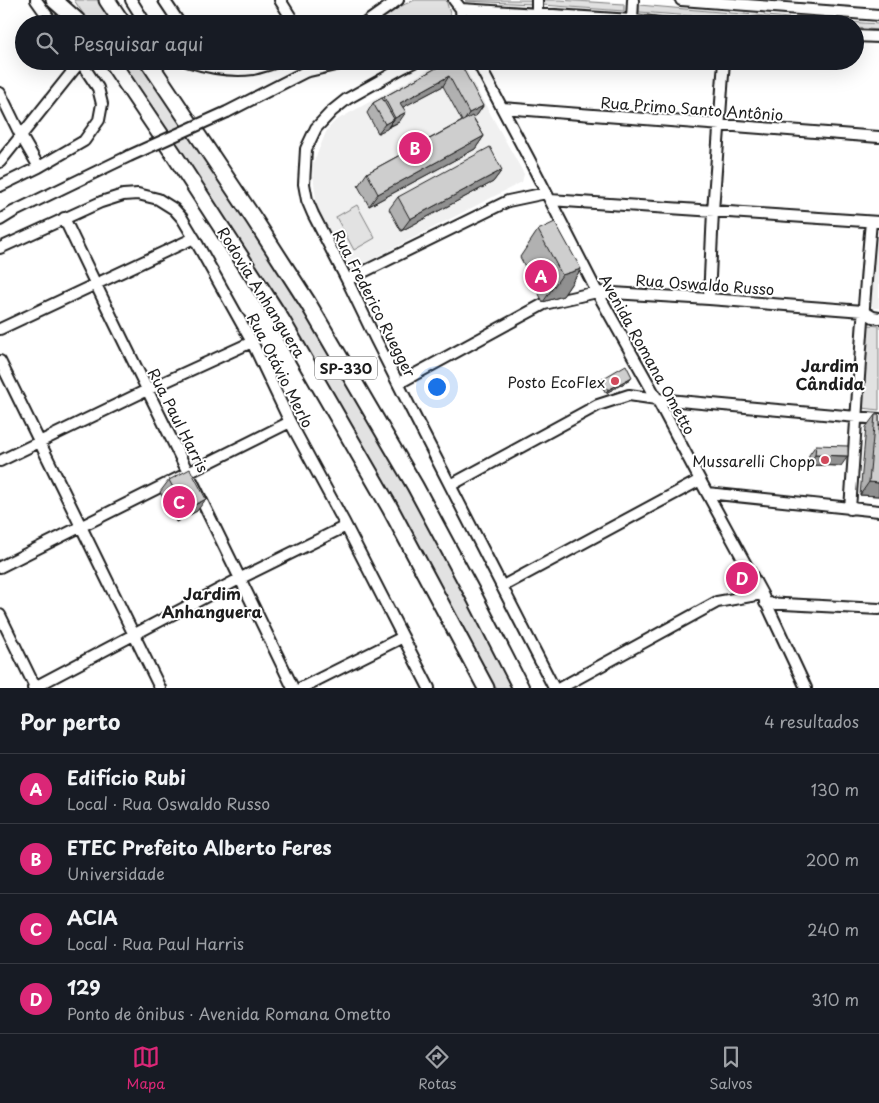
<!DOCTYPE html>
<html lang="pt">
<meta charset="utf-8">
<style>
body{margin:0;font-family:"Playpen Sans",sans-serif;background:#242831;color:#f1f3f6}
.you{position:absolute;left:436px;top:386px;width:18px;height:18px;margin:-12px;border:4px solid #fff;border-radius:50%;background:#1a73e8;box-shadow:0 0 0 8px #1a73e833}
.badge{display:grid;place-items:center;width:32px;height:32px;border-radius:50%;background:#db2777;color:#fff;font-size:16px;font-weight:700}
.pin{position:absolute;translate:-50% -50%;border:2px solid #fff;box-shadow:0 1px 5px #0006}
.list{margin:0;padding:0;list-style:none}
h2{display:flex;justify-content:space-between;align-items:center;height:65px;margin:0;padding:0 20px;font-size:21px}
h2 small{font-size:16px;font-weight:400;color:#9ea1a6}
.list li{display:grid;grid-template-columns:32px 1fr auto;gap:15px;align-items:center;box-sizing:border-box;height:70px;padding:0 20px;border-top:1px solid #363941}
.list b{display:block;font-size:19px;white-space:nowrap}
.list p{margin:0;font-size:16px;white-space:nowrap;color:#9ea1a6}
.list em{font-size:16px;font-style:normal;color:#9ea1a6}
.icon{flex:none;width:28px;height:28px;fill:none;stroke:currentColor;stroke-width:2;stroke-linecap:round;stroke-linejoin:round}
.map{position:relative;flex:none;width:879px;height:688px;overflow:hidden}
.search{position:absolute;background:#171b24;box-shadow:0 5px 20px #0002;left:15px;right:15px;top:15px;height:55px;display:flex;align-items:center;gap:12px;box-sizing:border-box;padding:0 18px;border-radius:28px;color:#9ea1a6;font-size:19px}
.sheet{height:345px;background:#171b24}
nav{display:flex;justify-content:space-around;align-items:center;box-sizing:border-box;height:70px;border-top:1px solid #363941;background:#171b24;font-size:14px;color:#9ea1a6}
nav a{display:grid;justify-items:center;gap:2px}
nav .on{color:#db2777}
.map>svg:first-child{display:block}
</style>
<div class="map">
<svg width="879" height="688" viewBox="0 0 879 688">
<rect width="100%" height="100%" fill="#fff"/>
<filter id="ink" filterUnits="userSpaceOnUse"><feTurbulence type="fractalNoise" baseFrequency=".02" numOctaves="2"/><feDisplacementMap in="SourceGraphic" scale="10" xChannelSelector="R" yChannelSelector="G"/><feConvolveMatrix kernelMatrix="1 2 1 2 8 2 1 2 1" color-interpolation-filters="sRGB"/></filter>
<g filter="url(#ink)">
<path fill="#f0f0f0" d="M444 61H461L524 174 522 182 351 270 317 207 312 166 327 130 335 121Z
M879 236V308H873L870 302 876 238Z"/>
<path fill="#e2e2e2" stroke="#7f7f7f" d="M74 0H99L115 24H90Z
M415 0H446L453 24H378L379 19C391 11 402 5 415 0Z
M466 0H532V4L465 1Z
M542 0H560L624 4V11L542 5Z
M639 5 812 20V24H796L639 12Z
M817 20 879 24V30L855 28V24H817Z
M116 61H142L273 255 400 469 516 688H491L449 605Z
M357 205 375 238 354 250 336 217Z
M868 325 879 326V410L862 408Z"/>
<g fill="none" stroke-linecap="round" stroke-linejoin="round">
<defs>
<path id="minor" d="M36 0 53 24
M131 0 146 24
M164 0 180 24
M280 0 295 24
M454 0 461 9 462 24
M681 0 879 15
M461 9 632 20 671 24
M537 14V0
M632 20 633 0
M364 24 398 0
M855 36 879 37
M187 61C209 68 230 72 253 69 262 67 271 64 280 61
M391 61 404 67 416 61
M477 61 529 159 597 292 657 399 700 480 762 594 806 688
M404 67 347 99 332 111 316 128 306 149 304 184 307 200 313 214 347 280 375 338 413 413 554 688
M0 93 21 136 39 167
M502 108 879 137
M227 112 305 72 353 61
M0 162 80 62
M0 186 39 167 84 141 99 120 102 104 98 88 80 61
M550 200 879 222
M64 218C139 376 218 531 293 688
M0 220 13 212 129 156
M0 248 101 202 123 195 138 194 158 199 174 209 182 218 194 238 252 342 290 422 344 522 429 688
M347 280 508 201 546 193
M709 299 713 211 724 61
M0 329 194 238
M0 361 160 688
M399 383 544 304 597 292 709 299 863 311 873 317 879 318
M0 461 147 390 252 342
M451 485 598 405 629 395 657 399 879 419
M707 493 879 511
M850 509C857 413 862 317 871 222
M0 567 290 422
M503 586 700 480
M765 603 879 609
M0 615 35 687
M33 688 241 578 346 526
M301 688 403 637
M560 688 717 602 762 594"/>
<path id="highway" d="M54 0 81 24
M107 0 123 24
M111 61 173 153 281 319 390 508 486 688
M148 61 254 219 308 303 415 486 474 596 521 688"/>
</defs>
<use href="#minor" stroke="#1c1c1c" stroke-width="14"/>
<use href="#highway" stroke="#1c1c1c" stroke-width="19"/>
<use href="#minor" stroke="#fff" stroke-width="10"/>
<use href="#highway" stroke="#fff" stroke-width="15"/>
<defs>
<path id="minor-bridge" d="M129 156 227 112"/>
</defs>
<use href="#minor-bridge" stroke="#1c1c1c" stroke-width="14" stroke-linecap="butt"/>
<use href="#minor-bridge" stroke="#fff" stroke-width="10"/>
</g>
<path fill="#b1b1b1" stroke="#1c1c1c" d="M449 61 483 106 477 115 473 117 484 136 475 149 369 206 358 186 367 173 462 121 443 86 403 107 399 122 378 133 367 113 373 103Z
M502 170 493 182 401 231 389 209 398 197Z
M538 230 581 269 563 296 543 302 520 257Z
M632 377 630 380 606 393 599 382 602 379Z
M875 415H879V496L860 495 866 427Z
M816 445 841 466 808 465 809 455Z
M169 480 197 511 176 522 160 492Z"/>
<path fill="#909090" stroke="#1c1c1c" d="M449 76 443 86 394 112 400 103Z
M483 106 477 115 463 123 469 113Z
M406 112 399 122 388 127 395 118Z
M394 119 387 129 378 133 385 124Z
M484 136 475 149 369 206 378 194Z
M502 170 493 182 401 231 410 219Z
M581 269 563 296 543 302 562 275Z
M632 377 630 380 606 393 608 390Z
M815 455 848 456 841 466 808 465Z
M869 482 879 483V496L860 495Z
M206 499 197 511 176 522 185 510Z"/>
<path fill="#cecece" stroke="#1c1c1c" d="M500 16H508V24H494L495 19Z
M449 61H459L483 106 469 113 449 76 400 103 406 112 395 118 384 97Z
M382 98 394 119 385 124 373 103Z
M472 116 484 136 378 194 367 173Z
M490 147 502 170 410 219 398 197Z
M555 222 581 269 562 275 538 230Z
M626 365 632 377 608 390 602 379Z
M875 415H879V483L869 482Z
M816 445 848 446V456L815 455Z
M190 469 206 499 185 510 169 480Z"/>
</g>
<g fill="#d1495b" stroke="#fff" stroke-width="2">
<circle cx="615" cy="381" r="5"/>
<circle cx="825" cy="460" r="5"/>
</g>
<g text-anchor="middle" dominant-baseline="central" stroke-width="4" stroke-linejoin="round" paint-order="stroke">
<rect fill="#fff" stroke="#606060" stroke-width="1" x="315" y="356.5" width="62" height="23" rx="4"/>
<g font-size="14" font-weight="bold" fill="#1c1c1c">
<text x="346" y="368">SP-330</text>
</g>
<g font-size="15" fill="#1c1c1c" stroke="#fff">
<text transform="translate(692 108) rotate(4)">Rua Primo Santo Antônio</text>
<text transform="translate(705 284) rotate(4)">Rua Oswaldo Russo</text>
<text transform="translate(262 292) rotate(58)">Rodovia Anhanguera</text>
<text transform="translate(375 303) rotate(63)">Rua Frederico Ruegger</text>
<text transform="translate(648 354) rotate(61)">Avenida Romana Ometto</text>
<text transform="translate(281 370) rotate(63)">Rua Otávio Merlo</text>
<text transform="translate(179 420) rotate(63)">Rua Paul Harris</text>
</g>
<g font-size="15" fill="#1c1c1c" stroke="#fff" text-anchor="end">
<text x="605" y="381">Posto EcoFlex</text>
<text x="815" y="460">Mussarelli Chopp</text>
</g>
<g font-size="16" font-weight="bold" fill="#1c1c1c" stroke="#fff">
<text x="830" y="365">Jardim<tspan x="830" dy="18">Cândida</tspan></text>
<text x="212" y="593">Jardim<tspan x="212" dy="18">Anhanguera</tspan></text>
</g>
</g>
</svg>
<div class="you"></div>
<div class="pin badge" style="left:541px;top:276px">A</div>
<div class="pin badge" style="left:415px;top:148px">B</div>
<div class="pin badge" style="left:179px;top:502px">C</div>
<div class="pin badge" style="left:742px;top:578px">D</div>
<div class="search"><svg class="icon" aria-label="search" viewBox="0 0 24 24"><circle cx="10" cy="10" r="6"/><path d="M15 15l6 6"/></svg>Pesquisar aqui</div>
</div>
<section class="sheet">
<h2>Por perto<small>4 resultados</small></h2>
<ul class="list">
<li><span class="badge">A</span><div><b>Edifício Rubi</b><p>Local · Rua Oswaldo Russo</p></div><em>130 m</em></li>
<li><span class="badge">B</span><div><b>ETEC Prefeito Alberto Feres</b><p>Universidade</p></div><em>200 m</em></li>
<li><span class="badge">C</span><div><b>ACIA</b><p>Local · Rua Paul Harris</p></div><em>240 m</em></li>
<li><span class="badge">D</span><div><b>129</b><p>Ponto de ônibus · Avenida Romana Ometto</p></div><em>310 m</em></li>
</ul>
</section>
<nav>
<a class="on"><svg class="icon" aria-label="map" viewBox="0 0 24 24"><path d="M3 6l6-2 6 2 6-2v14l-6 2-6-2-6 2zM9 4v14M15 6v14"/></svg>Mapa</a>
<a><svg class="icon" aria-label="directions" viewBox="0 0 24 24"><path d="M12 3l9 9-9 9-9-9zM9 14v-3h6M13 9l2 2-2 2"/></svg>Rotas</a>
<a><svg class="icon" aria-label="saved" viewBox="0 0 24 24"><path d="M7 4h10v16l-5-4-5 4z"/></svg>Salvos</a>
</nav>
